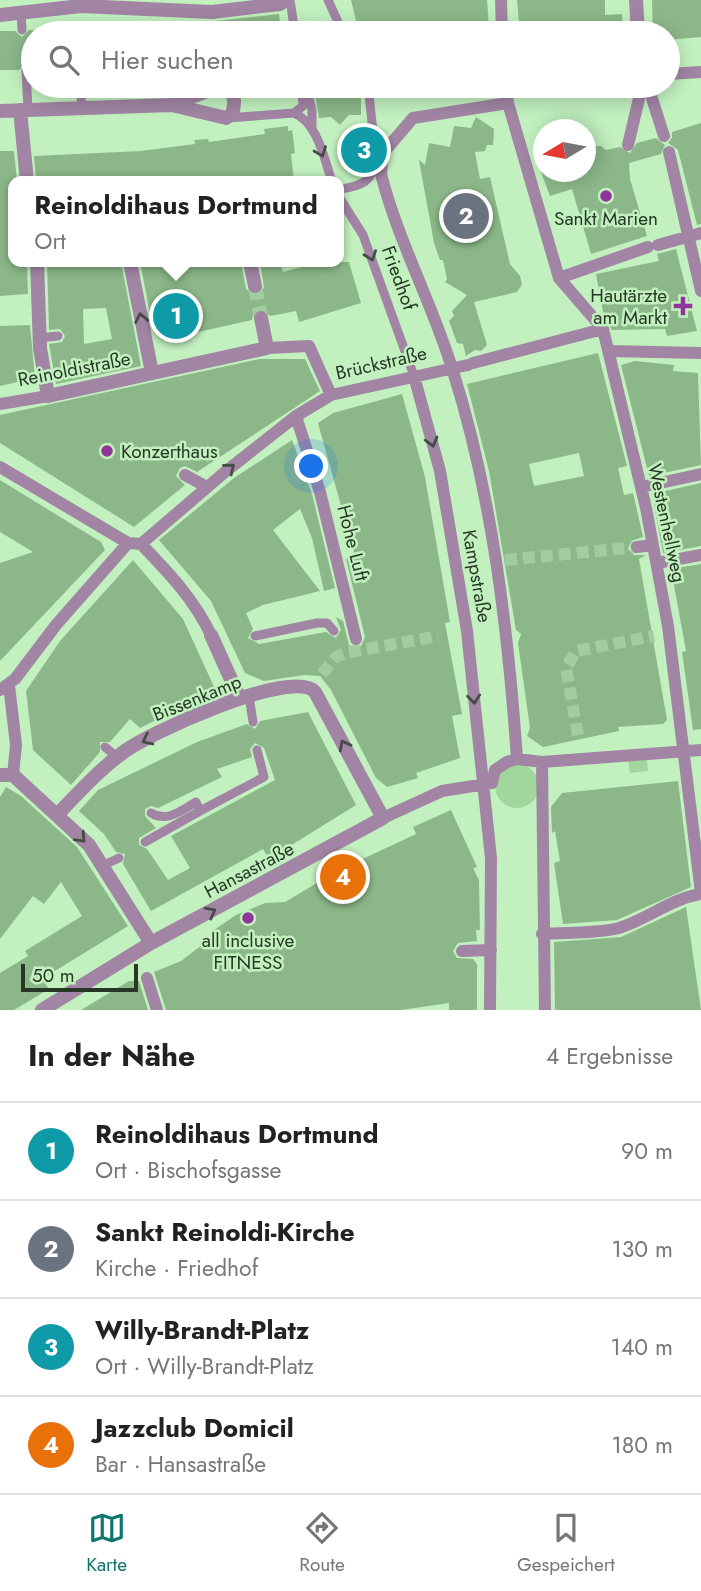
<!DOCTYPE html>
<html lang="de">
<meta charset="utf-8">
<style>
body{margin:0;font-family:Jost,sans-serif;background:#f2f2f2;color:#222}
.compass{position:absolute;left:533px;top:119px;width:63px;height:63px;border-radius:50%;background:#fff;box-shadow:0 4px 18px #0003;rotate:260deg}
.scale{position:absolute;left:21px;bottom:18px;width:117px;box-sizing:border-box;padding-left:7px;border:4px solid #263825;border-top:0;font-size:19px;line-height:24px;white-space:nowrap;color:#263825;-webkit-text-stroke:5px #c2f1bf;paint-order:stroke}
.you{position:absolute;left:312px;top:467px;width:24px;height:24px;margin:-18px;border:5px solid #fff;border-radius:50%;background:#1a73e8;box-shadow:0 0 0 10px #1a73e833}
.badge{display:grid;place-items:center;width:46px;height:46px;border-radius:50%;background:#0f766e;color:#fff;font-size:23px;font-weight:700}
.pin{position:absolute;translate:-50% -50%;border:4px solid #fff;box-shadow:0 2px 7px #0006}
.popup{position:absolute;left:8px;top:176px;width:336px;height:91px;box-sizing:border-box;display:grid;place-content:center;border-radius:14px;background:#fff;filter:drop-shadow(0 2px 5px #0005);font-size:23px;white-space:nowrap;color:#767676}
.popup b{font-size:26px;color:#222}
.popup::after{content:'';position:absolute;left:50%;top:100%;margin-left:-14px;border:14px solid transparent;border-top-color:#fff}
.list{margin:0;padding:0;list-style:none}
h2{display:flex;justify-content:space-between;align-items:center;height:91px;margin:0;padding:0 28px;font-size:30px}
h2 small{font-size:23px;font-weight:400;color:#767676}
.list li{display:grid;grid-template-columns:46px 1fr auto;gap:21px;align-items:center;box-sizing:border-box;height:98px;padding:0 28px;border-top:2px solid #e0e0e0}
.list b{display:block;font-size:26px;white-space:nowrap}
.list p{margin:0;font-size:23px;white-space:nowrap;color:#767676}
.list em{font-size:23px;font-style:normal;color:#767676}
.icon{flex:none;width:38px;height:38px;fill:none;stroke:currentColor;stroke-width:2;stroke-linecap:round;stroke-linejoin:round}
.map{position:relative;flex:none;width:701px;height:1010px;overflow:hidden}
.search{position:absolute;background:#fff;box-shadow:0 4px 18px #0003;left:21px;right:21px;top:21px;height:77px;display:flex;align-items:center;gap:18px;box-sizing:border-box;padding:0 24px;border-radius:38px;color:#767676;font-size:26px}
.sheet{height:483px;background:#fff}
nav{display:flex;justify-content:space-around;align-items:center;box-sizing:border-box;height:98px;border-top:2px solid #e0e0e0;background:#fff;font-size:19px;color:#767676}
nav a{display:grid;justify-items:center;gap:4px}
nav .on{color:#0f766e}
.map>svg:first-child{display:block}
</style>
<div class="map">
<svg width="701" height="1010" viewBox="0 0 701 1010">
<rect width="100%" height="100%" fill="#c2f1bf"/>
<path fill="#a1d69d" d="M646 752 648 771 630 773 627 754Z
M495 786a22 22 0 1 1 44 0a22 22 0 1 1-44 0Z"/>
<path fill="#8cb889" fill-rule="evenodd" d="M351 0H487L489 27 484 33H359Z
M517 0H605V15L622 14 623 33H520Z
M652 0H701V37L668 40V33H653Z
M279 14 281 33H189V24Z
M29 30H33V70L26 63 19 70H0V31H15L22 37Z
M317 86H361V115H349L340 125 331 117 319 118 314 89Z
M476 117 494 129 493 145H487L485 151 475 152 480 179 490 177 510 264 520 276 522 285 517 292 474 302 487 345 481 351 475 350 466 356 463 344 457 343 449 321 454 316 452 311 467 295 445 282 447 279 443 260H440L434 243 419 160 425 165 429 143 450 147 454 126 471 128Z
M701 123V224L697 225 678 150 668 143 672 138V132Z
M288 126V131L292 130 295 153 291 154 294 181H36L34 156 141 151 195 144 194 140 208 139 209 142 265 134 264 129Z
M656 138 665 145 661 154 629 163 630 179 647 236 591 254 572 189 550 196 541 172H585V146H601L606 150 620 147 630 153 637 143Z
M0 151H14L17 181H13V262H27L28 294 0 296Z
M676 249 697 331 667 336 665 329 612 330 604 317 596 274 659 261 657 254Z
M47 262H121L141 366 56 384 49 344 62 342 65 336 60 329 49 330ZM106 308 112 339 84 344 83 309Z
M140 262H241L246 289 256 295 264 288 260 262H280L283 272 321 262H349L361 303 299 322 296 311 270 316 260 309 254 311 252 320 167 339 165 331 152 324Z
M30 325 35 378 0 386V326Z
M598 353 627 466 618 468 624 495 633 493 637 510 643 537 631 541 628 549 634 555H646L639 559 667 720 663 724 618 727 619 731 543 747 527 736 530 728 518 643 521 634 516 630 489 471 467 384ZM579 453 584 476 534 486 529 464Z
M260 359H305L320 391 197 472 185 466 180 468 176 476 185 485 134 527 0 443V415Z
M635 361 674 365 673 371 698 373 701 465 649 476 621 365Z
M402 394 425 477 450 622 445 623 462 714 452 716 460 758 416 773 418 778 387 787 376 778 331 690 320 676 304 675 264 681 245 673 211 601 159 540 234 478 292 440 312 494 335 588 324 591 312 538 300 509 273 530 320 591 263 605 246 613 253 629 248 638 259 644 326 632 336 638 341 630 336 617 343 621 349 645 354 648 361 646 365 637 346 559 355 556 318 423 333 413Z
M0 480 101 542 105 550 0 661V563L33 552 0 532Z
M701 483V546L663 553 652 494Z
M133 560 183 619 216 691 140 728 130 719 110 742H100V752L71 785 33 750 26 691 60 641Z
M701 564V729L693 730 682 652 686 651 671 569Z
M308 712 356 805 269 859 263 849 151 911 123 864 125 854 116 852 104 834 79 811 98 790 197 742 247 724 255 729 260 721ZM255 743 264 748 275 780 171 836 190 868 168 880 147 849 139 845V838L156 828 145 816V809L151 806 158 808 222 777 217 769 252 757 250 749Z
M678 781 691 887 617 920 563 924 554 863 560 861 555 831 552 833 551 807 562 793Z
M6 787 21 796 77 847 128 926 42 979 49 989 14 1010H0V973L28 956 25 951 82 916 61 882 44 904 33 896 0 939V797Z
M451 810 477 867 473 868 479 880 480 930H476L477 941 458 943 453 951 457 958 473 959 477 964V1010H449V1003L401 1010H166L154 972 181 961 211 938V932L236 915 265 903 285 902 339 870 416 834 413 827Z
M686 907 701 1010H555L554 942 621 937Z
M129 981H139L148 1010H81Z"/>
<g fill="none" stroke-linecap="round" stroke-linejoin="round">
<path stroke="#a3cca0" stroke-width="12" stroke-dasharray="12 6" stroke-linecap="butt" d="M505 560 637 547
M322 674 336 657 345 653 438 636
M578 735 566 668 576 651 654 636"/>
<path stroke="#a3cca0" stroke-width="14" stroke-dasharray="14 7" stroke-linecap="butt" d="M255 286 261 318"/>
<path stroke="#a285a5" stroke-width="9" d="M290 0 295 33
M328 0 343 33
M21 13 22 30
M26 70 28 110
M80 86 82 108
M306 86 312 110V129
M294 113 303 106 302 88
M228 118 294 113C318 123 324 159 332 181
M339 189C361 187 374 181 376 158L368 86
M339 197 363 235 414 376
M39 338 58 336
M255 636 317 623H327L334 631
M249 696 253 722
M105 747 117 757
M151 813C167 823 182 810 196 802L200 811 264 777 257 750
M145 842 200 811
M104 865 119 858"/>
<path stroke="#a285a5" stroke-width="12" d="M501 0 502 33
M668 74 701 72
M506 86 508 103 559 278 603 329 646 508 668 626 701 893
M648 86 664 136
M508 103 413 118 383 153 381 174C398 241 432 303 452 368 492 493 508 629 517 759
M628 145 642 86
M669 152 701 291
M658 245 701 233
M559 278 648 247
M267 348 309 346 331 395
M609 351 701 353
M473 363 603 329
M414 376 440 471 467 631 491 858 490 1010
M0 404 48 396
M296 416 320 492 356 639
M0 467 128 543 141 544 225 472 296 416 331 395 468 365
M185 475 207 487
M641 487 701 474
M141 544C168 572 194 599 211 635
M637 547 653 545
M657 563 701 555
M9 685 16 745 13 775
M0 690 15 679 56 625 128 543
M542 762 545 1010
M383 818 442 791 492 783 495 770 507 762 517 759 542 762 701 750
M542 934C566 932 596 934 619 928 648 919 670 899 701 894
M462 951 491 950
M147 978 157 1010"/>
<path stroke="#a285a5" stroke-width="14" d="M636 0 638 33
M0 15 81 6 212 12 280 4 285 0
M176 103 220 86
M20 110 27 181
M0 111 172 105 226 118 232 114C236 101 235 93 223 86
M37 262 40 348 48 396 267 348 261 318
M130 262 152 373
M250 262 255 286
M211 635 239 697
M0 775H13L89 845 151 943
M42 1010 151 943 383 818 315 692C293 667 145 734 121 754 98 771 78 793 58 814"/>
</g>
<defs><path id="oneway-chevron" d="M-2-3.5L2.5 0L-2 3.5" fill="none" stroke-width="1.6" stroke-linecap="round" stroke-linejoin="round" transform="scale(1.75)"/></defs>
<g stroke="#454b45">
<use href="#oneway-chevron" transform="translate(321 152) rotate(69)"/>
<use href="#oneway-chevron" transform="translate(371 256) rotate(70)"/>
<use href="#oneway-chevron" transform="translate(141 318) rotate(-101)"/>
<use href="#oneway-chevron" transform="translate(432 442) rotate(75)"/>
<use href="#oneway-chevron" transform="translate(230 468) rotate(-39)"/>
<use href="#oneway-chevron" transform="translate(474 699) rotate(84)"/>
<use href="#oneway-chevron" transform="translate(147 740) rotate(154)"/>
<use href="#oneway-chevron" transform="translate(344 745) rotate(-118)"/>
<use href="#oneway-chevron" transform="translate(81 838) rotate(47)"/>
<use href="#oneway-chevron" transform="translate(211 912) rotate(-27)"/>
</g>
<g fill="#91339c" stroke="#c2f1bf" stroke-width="2.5">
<circle cx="606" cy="196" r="7"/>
<path d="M679.5 295.5h7v7h7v7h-7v7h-7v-7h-7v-7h7z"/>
<circle cx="107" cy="451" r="7"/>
<circle cx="248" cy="918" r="7"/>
</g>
<g text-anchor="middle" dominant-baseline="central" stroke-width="5" stroke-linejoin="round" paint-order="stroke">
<g font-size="19" fill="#263825" stroke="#c2f1bf">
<text x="606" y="218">Sankt Marien</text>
<text x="667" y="295" text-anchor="end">Hautärzte<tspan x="667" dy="22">am Markt</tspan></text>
<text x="121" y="451" text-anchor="start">Konzerthaus</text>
<text x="248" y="940">all inclusive<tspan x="248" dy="22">FITNESS</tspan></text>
</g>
<g font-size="19" fill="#263825" stroke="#c2f1bf">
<text transform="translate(399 278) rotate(70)">Friedhof</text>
<text transform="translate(381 363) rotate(-13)">Brückstraße</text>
<text transform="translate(74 369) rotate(-11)">Reinoldistraße</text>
<text transform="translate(667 523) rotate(78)">Westenhellweg</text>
<text transform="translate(353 543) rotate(76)">Hohe Luft</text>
<text transform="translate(477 576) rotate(80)">Kampstraße</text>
<text transform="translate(197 698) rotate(-22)">Bissenkamp</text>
<text transform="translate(249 870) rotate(-28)">Hansastraße</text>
</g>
</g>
</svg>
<svg class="compass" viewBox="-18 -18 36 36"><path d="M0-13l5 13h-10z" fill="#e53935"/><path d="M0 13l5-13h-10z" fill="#767676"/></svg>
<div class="scale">50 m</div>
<div class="you"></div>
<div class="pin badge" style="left:176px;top:316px;background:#0f9aa8">1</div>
<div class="popup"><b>Reinoldihaus Dortmund</b>Ort</div>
<div class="pin badge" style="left:466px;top:216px;background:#6b7280">2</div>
<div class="pin badge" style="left:364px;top:150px;background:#0f9aa8">3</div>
<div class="pin badge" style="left:343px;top:877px;background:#e8710a">4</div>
<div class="search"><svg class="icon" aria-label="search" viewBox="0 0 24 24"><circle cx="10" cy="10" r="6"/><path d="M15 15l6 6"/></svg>Hier suchen</div>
</div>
<section class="sheet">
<h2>In der Nähe<small>4 Ergebnisse</small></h2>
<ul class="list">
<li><span class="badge" style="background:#0f9aa8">1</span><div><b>Reinoldihaus Dortmund</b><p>Ort · Bischofsgasse</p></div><em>90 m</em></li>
<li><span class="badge" style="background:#6b7280">2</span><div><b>Sankt Reinoldi-Kirche</b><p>Kirche · Friedhof</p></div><em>130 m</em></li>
<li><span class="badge" style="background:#0f9aa8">3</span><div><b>Willy-Brandt-Platz</b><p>Ort · Willy-Brandt-Platz</p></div><em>140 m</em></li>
<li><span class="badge" style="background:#e8710a">4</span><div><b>Jazzclub Domicil</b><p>Bar · Hansastraße</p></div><em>180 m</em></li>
</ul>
</section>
<nav>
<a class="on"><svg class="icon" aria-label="map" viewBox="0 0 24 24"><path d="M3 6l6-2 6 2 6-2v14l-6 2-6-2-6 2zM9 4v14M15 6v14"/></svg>Karte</a>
<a><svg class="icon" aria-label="directions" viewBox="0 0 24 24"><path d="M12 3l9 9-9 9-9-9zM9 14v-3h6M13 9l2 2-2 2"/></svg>Route</a>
<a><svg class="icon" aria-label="saved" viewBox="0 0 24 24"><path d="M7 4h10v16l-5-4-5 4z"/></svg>Gespeichert</a>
</nav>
